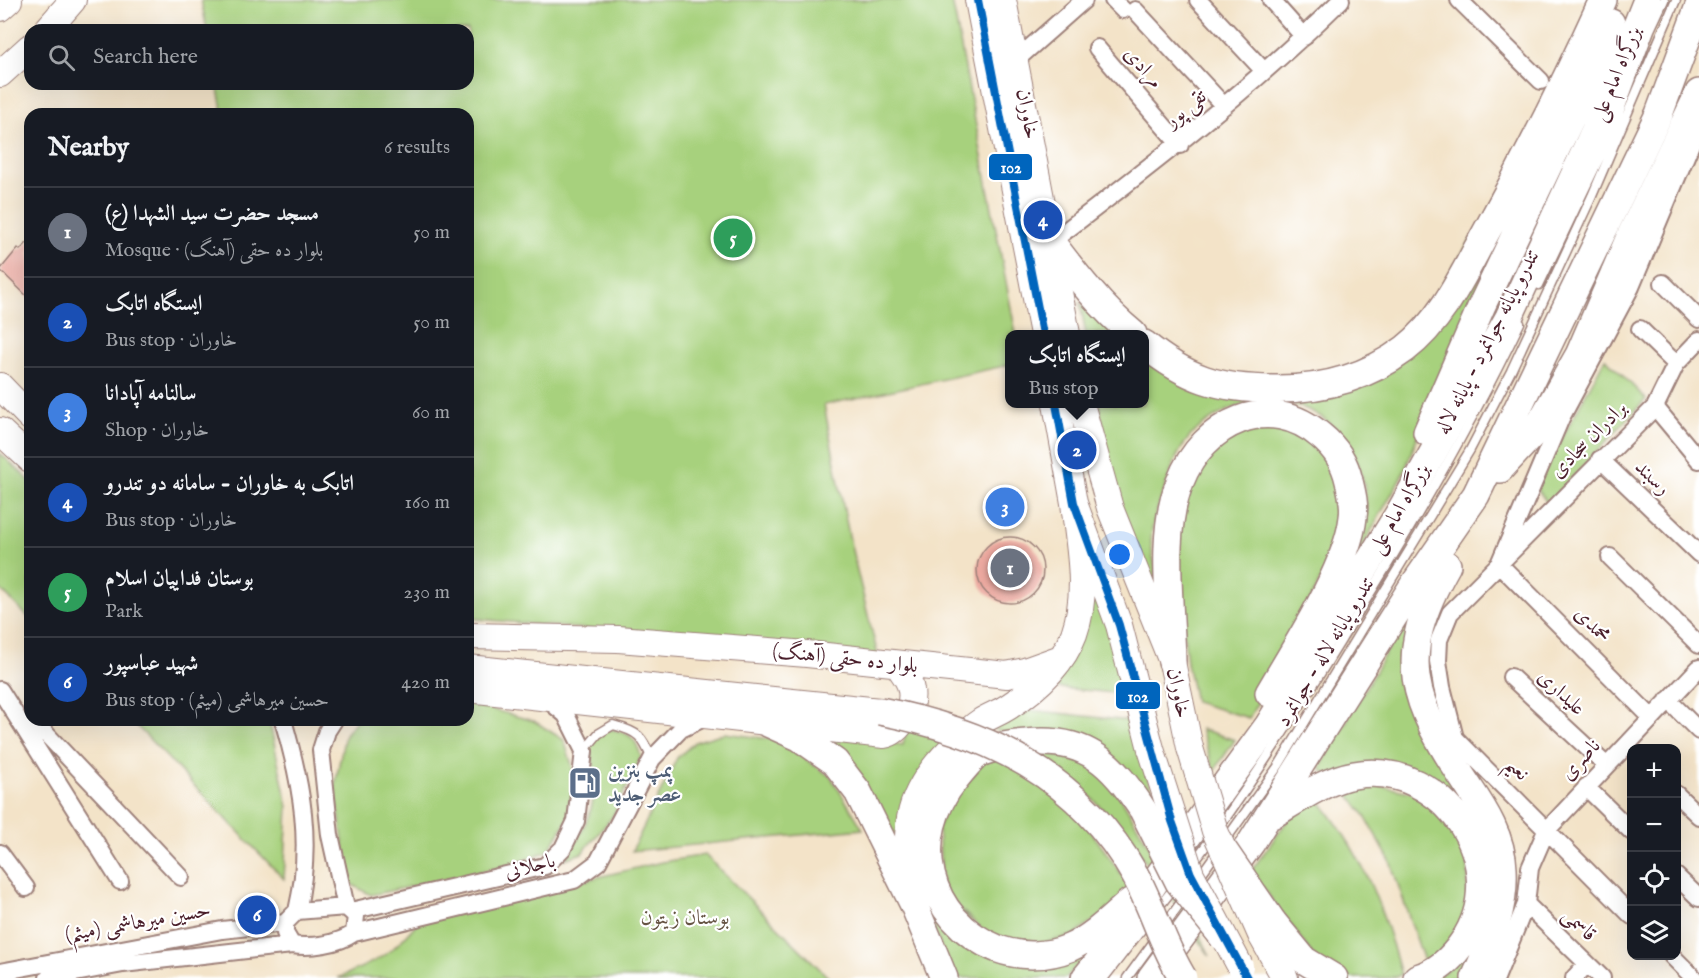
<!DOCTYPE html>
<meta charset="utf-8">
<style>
body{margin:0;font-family:"IM FELL English",Amiri,serif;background:#20242c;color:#f1f3f6}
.controls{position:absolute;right:18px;bottom:18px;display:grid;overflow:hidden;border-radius:12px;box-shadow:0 6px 24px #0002}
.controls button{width:54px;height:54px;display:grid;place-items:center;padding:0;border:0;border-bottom:2px solid #363941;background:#171b24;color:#f1f3f6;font:30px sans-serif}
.you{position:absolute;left:1120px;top:555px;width:21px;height:21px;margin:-15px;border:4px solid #fff;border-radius:50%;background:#1a73e8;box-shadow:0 0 0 9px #1a73e833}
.badge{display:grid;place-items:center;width:39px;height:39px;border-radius:50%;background:#8c9099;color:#fff;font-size:20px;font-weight:700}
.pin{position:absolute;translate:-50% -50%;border:3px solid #fff;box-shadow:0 2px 6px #0006}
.popup{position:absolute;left:1005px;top:330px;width:144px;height:78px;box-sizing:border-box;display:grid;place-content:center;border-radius:12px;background:#171b24;filter:drop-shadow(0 2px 4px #0005);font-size:20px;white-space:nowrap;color:#9ea1a6}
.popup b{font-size:22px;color:#f1f3f6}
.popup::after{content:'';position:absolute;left:50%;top:100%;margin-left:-12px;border:12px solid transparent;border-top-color:#171b24}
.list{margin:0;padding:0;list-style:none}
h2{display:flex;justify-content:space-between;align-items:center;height:78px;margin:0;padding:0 24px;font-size:26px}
h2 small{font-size:20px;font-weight:400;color:#9ea1a6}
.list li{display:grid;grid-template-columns:39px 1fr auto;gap:18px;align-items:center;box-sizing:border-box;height:90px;padding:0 24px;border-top:2px solid #363941}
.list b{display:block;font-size:22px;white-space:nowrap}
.list p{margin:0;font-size:20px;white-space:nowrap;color:#9ea1a6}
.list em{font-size:20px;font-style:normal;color:#9ea1a6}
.icon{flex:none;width:33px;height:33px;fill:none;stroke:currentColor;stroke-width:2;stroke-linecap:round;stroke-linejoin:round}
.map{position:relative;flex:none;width:1699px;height:978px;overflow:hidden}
.search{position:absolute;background:#171b24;box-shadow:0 6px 24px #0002;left:24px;top:24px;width:450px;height:66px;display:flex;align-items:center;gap:15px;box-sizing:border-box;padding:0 21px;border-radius:18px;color:#9ea1a6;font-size:22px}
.panel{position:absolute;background:#171b24;box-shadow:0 6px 24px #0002;left:24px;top:108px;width:450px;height:618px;border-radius:18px}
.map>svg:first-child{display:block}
</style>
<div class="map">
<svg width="1699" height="978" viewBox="0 0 1699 978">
<rect width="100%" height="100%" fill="#fff"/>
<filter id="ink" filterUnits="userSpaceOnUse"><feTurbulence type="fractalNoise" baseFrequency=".0167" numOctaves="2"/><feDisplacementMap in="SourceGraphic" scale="12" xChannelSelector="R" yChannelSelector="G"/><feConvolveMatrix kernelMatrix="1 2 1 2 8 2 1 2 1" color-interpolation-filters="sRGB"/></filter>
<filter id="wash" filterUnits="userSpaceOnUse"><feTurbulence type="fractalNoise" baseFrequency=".008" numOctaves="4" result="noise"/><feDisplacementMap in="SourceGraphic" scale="24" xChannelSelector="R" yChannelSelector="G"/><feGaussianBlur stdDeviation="1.35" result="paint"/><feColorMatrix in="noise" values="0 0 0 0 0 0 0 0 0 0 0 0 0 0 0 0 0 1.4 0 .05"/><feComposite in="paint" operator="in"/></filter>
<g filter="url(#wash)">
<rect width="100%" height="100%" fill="#f3e3c8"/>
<path fill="#a7d17d" stroke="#787854" stroke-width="1.5" d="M201 0H952L1016 334H1010L1009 365 824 405 851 546 878 656 468 618V114H223L217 84H468V30H207Z
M1571 83 1432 398 1405 470 1316 630 1366 511C1367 415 1273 367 1198 429 1180 443 1172 467 1165 488 1159 503 1151 525 1151 541 1152 563 1161 587 1165 608L1128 531 1116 498 1099 404H1144L1145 352 1208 390 1390 366Z
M1080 303 1121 334H1086Z
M1605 358 1646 399 1548 504 1536 487Z
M1257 422 1317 441 1343 485 1342 535 1285 653 1249 718 1195 702 1187 663 1175 548 1198 458Z
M0 453 30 481V619L0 589Z
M1433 580C1421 605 1406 633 1406 662 1406 711 1441 758 1466 798 1480 822 1495 845 1497 873 1500 910 1483 945 1469 978H1433C1449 971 1463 955 1472 940 1514 874 1470 794 1400 772 1375 765 1352 769 1328 776L1320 768 1385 654Z
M1092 586 1107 617 1124 694 1050 687Z
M468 703 534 721 564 740 573 768 570 816 548 851 511 865 371 895 349 883 335 785 345 734 357 720H468Z
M1031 710 1129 721 1178 869 1129 779 991 728Z
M131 720H269L288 807 284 879Z
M907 726 951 738 904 872 806 732 903 745Z
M608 729C629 732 636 737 641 757L613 816 582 853 565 859C589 824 607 784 586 743Z
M1201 729 1235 740 1214 771Z
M724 733 778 740 831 777 863 829 632 851 677 758 695 742Z
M1027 747 1104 769 1195 924 1210 956C1156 878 1111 797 1027 747Z
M991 753 1028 774 1083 820 1134 892 1059 946 992 939 943 892 938 829 944 810Z
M1355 780 1423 795 1469 850 1466 923 1426 967 1390 861 1363 813 1340 783Z
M1310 789C1361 849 1381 901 1401 975L1390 978H1345L1323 969 1251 871Z
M705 855 829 978H338C379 960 391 956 420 919L662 862Z
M923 864 997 954 1111 926 1066 978H953L928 914Z"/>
<g id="blocks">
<path fill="#eba89f" d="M30 240V299L0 270 18 248 20 250Z
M977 570a33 33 0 1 1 66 0a33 33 0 1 1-66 0Z"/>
</g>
</g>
<g filter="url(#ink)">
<use href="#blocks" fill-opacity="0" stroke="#9e817a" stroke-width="1.5"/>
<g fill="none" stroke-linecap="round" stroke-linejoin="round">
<defs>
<path id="service" d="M1539 285 1611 134 1650 30 1664 0
M584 751 598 734 613 725C639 732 642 736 652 759
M1193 863C1249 789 1297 711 1346 632 1409 532 1469 430 1520 323
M1197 880 1279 765 1470 450 1511 371 1592 196 1676 0
M1164 926 1186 895
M1104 978 1176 885
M1127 978 1157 937"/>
<path id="minor" d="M1113 0 1123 10
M1198 0 1264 71
M1271 0 1304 37
M1459 0 1541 81
M1135 10 1224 106
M1097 48 1180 145
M1016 60 1084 0
M1051 242C1151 166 1251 89 1341 0
M1663 283 1699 319
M1640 329 1676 364
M1655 407 1699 460
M1600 459 1699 554
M1610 557 1699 645
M1511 677 1607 766
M0 690 120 881
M1668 700 1699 731
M1652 718 1499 564 1655 407 1676 364 1699 340
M33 720 181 877
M283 720C302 785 313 844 297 911
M334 720 327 731 321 750 330 835 346 907
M1586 787 1632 832
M1676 794 1699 816
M0 853 26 888
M1676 876 1699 898
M1526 904 1602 978
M346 907 356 916 354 933C338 944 311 948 292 945L285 933V923L297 911Z
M351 911 545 866 563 848 576 821 584 751 566 715 547 699
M1632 916 1455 738 1442 687 1438 661 1439 640 1450 613 1499 564 1561 418 1631 287 1699 125
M354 933 574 880 598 862 652 759 681 729 706 717
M1672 956 1694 978
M0 972 222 930 285 923
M48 978 123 964 292 945
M1496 978 1526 904 1530 868 1546 831 1699 668
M1574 978 1587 964"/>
<path id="primary" d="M978 0 1043 334
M1003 0 1067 334
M0 8 9 0
M47 30 73 0
M0 74 30 47
M0 386 30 417
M1056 404 1074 503 1119 625 1151 749
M1081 404 1110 508 1172 662 1190 748
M0 431 30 459
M468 636 618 639 807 654 1007 675 1025 671 1061 658
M468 668 880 711
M468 689 884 735C901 732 914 706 911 690 910 680 903 673 898 665
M913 896C904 833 902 798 950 750 959 741 969 729 980 722 989 716 999 713 1008 707 1036 689 1062 666 1074 634 1089 592 1079 547 1074 503
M1261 935 1285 978"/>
<path id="trunk" d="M1051 242C1076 275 1101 308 1133 334
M1144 344C1187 379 1219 389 1273 389 1321 390 1366 378 1405 349 1445 318 1465 270 1489 227 1530 153 1568 77 1603 0
M1427 432 1482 305 1586 86 1611 23
M1500 469 1537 429 1579 355 1630 237 1699 93
M1447 565C1394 659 1411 700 1468 786 1485 811 1502 838 1503 869 1505 908 1491 943 1475 978
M1172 662C1171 607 1159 533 1180 482 1203 422 1269 391 1321 436 1336 448 1345 463 1349 481 1352 493 1355 505 1353 517 1348 567 1295 648 1269 693
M759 719 799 737 835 762 858 792 914 905 944 978
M1272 815C1297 800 1325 780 1354 775 1444 759 1515 866 1463 942 1451 960 1437 972 1417 978
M1130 902C1112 918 1092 938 1069 948 1047 957 1020 957 998 949 925 920 907 837 956 778 963 770 973 756 982 752 995 747 1013 744 1026 743 1086 736 1113 764 1143 810
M1272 921 1304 960 1334 978
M1085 978 1118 938 1160 874 1268 726 1401 510 1509 317 1596 128 1647 0
M1151 978 1251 843 1413 586 1476 495 1659 114 1699 6"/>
</defs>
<use href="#service" stroke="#9e817a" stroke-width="11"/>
<use href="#minor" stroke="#9e817a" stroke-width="20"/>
<use href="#primary" stroke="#9e817a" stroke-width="28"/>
<use href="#trunk" stroke="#9e817a" stroke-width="30"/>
<use href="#service" stroke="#fff" stroke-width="8"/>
<use href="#minor" stroke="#fff" stroke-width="16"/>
<use href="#primary" stroke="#fff" stroke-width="26"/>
<use href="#trunk" stroke="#fff" stroke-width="27"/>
<defs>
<path id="primary-bridge" d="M1190 748 1215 831 1261 935
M1151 749 1191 874 1240 966"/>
<path id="trunk-bridge" d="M880 711C988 732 1080 776 1135 875 1153 908 1163 946 1183 978
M1143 810 1179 882 1223 937
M1224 851 1272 921"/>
</defs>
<use href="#primary-bridge" stroke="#9e817a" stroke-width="28" stroke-linecap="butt"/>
<use href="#trunk-bridge" stroke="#9e817a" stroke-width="30" stroke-linecap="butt"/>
<use href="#primary-bridge" stroke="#fff" stroke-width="26"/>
<use href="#trunk-bridge" stroke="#fff" stroke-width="27"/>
<defs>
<path id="bus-1" d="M978 0 1043 334
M1056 404 1074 503 1119 625 1172 821 1191 874 1247 978"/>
</defs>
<use href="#bus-1" stroke="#fff" stroke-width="12"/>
<use href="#bus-1" stroke="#0065bd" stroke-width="8"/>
</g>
</g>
<defs>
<symbol id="fuel-square" viewBox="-11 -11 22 22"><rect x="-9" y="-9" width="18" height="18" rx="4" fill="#5c6f8a" stroke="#fff"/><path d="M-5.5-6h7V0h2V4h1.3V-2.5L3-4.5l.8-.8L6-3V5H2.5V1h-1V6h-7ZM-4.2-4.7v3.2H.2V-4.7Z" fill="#fff"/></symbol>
</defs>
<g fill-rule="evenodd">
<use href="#fuel-square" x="566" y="764" width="38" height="38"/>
</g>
<g text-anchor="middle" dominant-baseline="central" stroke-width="4.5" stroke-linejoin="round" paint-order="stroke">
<g font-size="21" fill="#4a1f2b" stroke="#fff">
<text transform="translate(1143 68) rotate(49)">مرادی</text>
<text transform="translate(1617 74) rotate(-68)">بزرگراه امام علی</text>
<text transform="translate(1186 109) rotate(-40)">تقی پور</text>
<text transform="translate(1027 114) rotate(79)">خاوران</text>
<text transform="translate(1488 342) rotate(-63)">تندرو پایانه جوانمرد - پایانه لاله</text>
<text transform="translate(1589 440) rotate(-45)">برادران سجادی</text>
<text transform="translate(1652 478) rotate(44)">رسبند</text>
<text transform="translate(1400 509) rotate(-60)">بزرگراه امام علی</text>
<text transform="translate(1592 625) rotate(45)">محمدی</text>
<text transform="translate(1326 652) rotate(-59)">تندرو پایانه لاله - جوانمرد</text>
<text transform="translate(845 659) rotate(6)">بلوار ده حقی (آهنگ)</text>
<text transform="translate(1178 693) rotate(78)">خاوران</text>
<text transform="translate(1561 693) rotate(43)">علیداری</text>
<text transform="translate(1581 760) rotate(-47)">ناصری</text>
<text transform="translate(1517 769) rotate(46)">نعیم</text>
<text transform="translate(530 867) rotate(-14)">باجلانی</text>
<text transform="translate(138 923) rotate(-10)">حسین میرهاشمی (میثم)</text>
<text transform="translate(1579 925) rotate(44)">قاسمی</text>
</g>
<g font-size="21" font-weight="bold" fill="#4e5e75" stroke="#fff" text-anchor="start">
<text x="608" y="771">پمپ بنزین<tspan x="608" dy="24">عصر جدید</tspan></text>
</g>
<g font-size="21" fill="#665444" stroke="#fff">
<text x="685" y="918">بوستان زیتون</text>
</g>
</g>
<g stroke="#fff" stroke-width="2">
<rect x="988" y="153" width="45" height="28" rx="6" fill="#0065bd"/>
<rect x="1115" y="681" width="46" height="29" rx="6" fill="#0065bd"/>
</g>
<g font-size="16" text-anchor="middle" font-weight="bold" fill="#fff">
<text x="1011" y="173">102</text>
<text x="1138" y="702">102</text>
</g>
</svg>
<div class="controls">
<button>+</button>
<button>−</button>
<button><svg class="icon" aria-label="locate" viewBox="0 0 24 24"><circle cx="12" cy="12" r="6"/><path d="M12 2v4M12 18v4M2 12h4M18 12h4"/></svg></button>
<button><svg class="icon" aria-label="layers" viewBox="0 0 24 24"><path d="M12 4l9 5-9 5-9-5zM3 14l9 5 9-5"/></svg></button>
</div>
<div class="you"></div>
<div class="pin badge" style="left:1010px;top:568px;background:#6b7280">1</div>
<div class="pin badge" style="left:1077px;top:450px;background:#1a4fb4">2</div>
<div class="popup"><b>ایستگاه اتابک</b>Bus stop</div>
<div class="pin badge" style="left:1005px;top:507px;background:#3f7fe0">3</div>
<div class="pin badge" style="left:1043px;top:220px;background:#1a4fb4">4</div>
<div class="pin badge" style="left:733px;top:238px;background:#2e9e5b">5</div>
<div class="pin badge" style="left:257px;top:915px;background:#1a4fb4">6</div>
<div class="search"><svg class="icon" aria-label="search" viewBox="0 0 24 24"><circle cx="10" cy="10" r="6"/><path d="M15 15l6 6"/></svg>Search here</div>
<section class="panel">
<h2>Nearby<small>6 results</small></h2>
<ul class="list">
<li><span class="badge" style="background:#6b7280">1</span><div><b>مسجد حضرت سید الشهدا (ع)</b><p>Mosque · بلوار ده حقی (آهنگ)</p></div><em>50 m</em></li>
<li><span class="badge" style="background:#1a4fb4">2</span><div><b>ایستگاه اتابک</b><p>Bus stop · خاوران</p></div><em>50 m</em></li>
<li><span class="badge" style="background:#3f7fe0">3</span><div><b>سالنامه آپادانا</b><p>Shop · خاوران</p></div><em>60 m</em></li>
<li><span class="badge" style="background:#1a4fb4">4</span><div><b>اتابک به خاوران - سامانه دو تندرو</b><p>Bus stop · خاوران</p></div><em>160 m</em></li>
<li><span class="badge" style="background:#2e9e5b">5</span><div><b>بوستان فداییان اسلام</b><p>Park</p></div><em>230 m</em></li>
<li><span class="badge" style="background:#1a4fb4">6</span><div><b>شهید عباسپور</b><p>Bus stop · حسین میرهاشمی (میثم)</p></div><em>420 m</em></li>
</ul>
</section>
</div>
